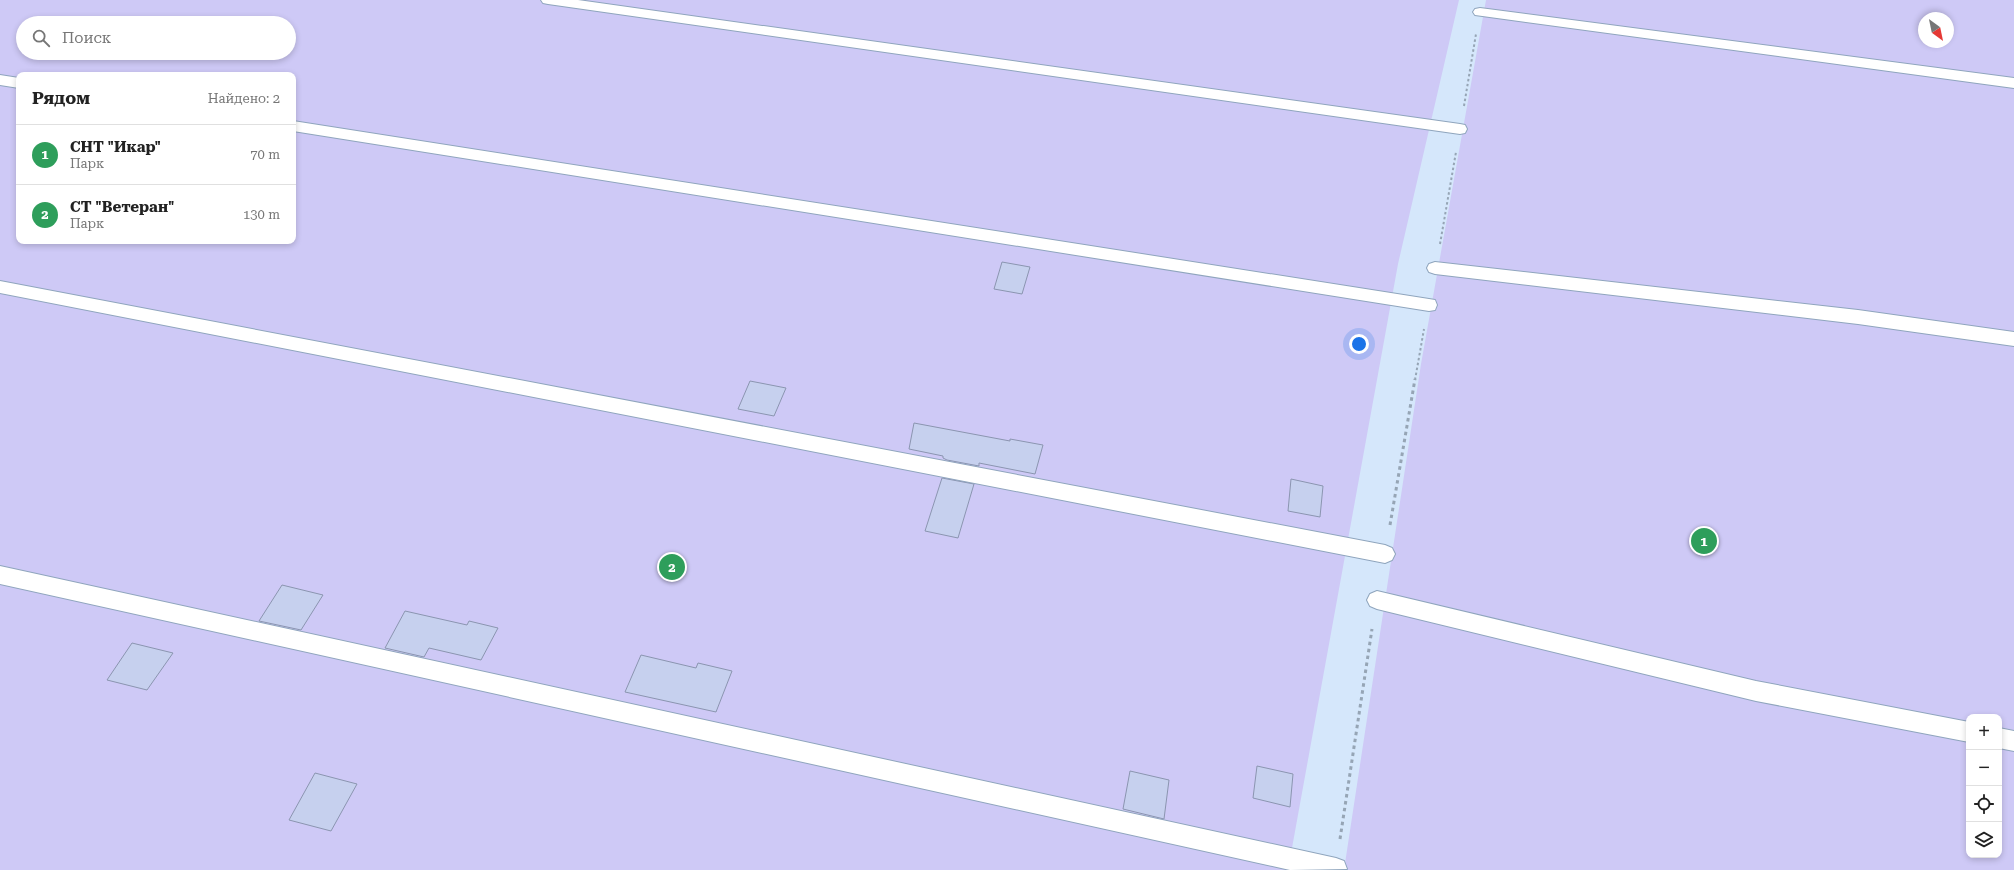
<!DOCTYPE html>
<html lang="ru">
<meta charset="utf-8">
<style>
body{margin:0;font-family:"Roboto Serif",serif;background:#f6f6f6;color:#222}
.controls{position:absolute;right:12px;bottom:12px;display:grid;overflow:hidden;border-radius:8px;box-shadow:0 2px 6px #0003}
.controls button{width:36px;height:36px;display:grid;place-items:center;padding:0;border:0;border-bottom:1px solid #e0e0e0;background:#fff;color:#222;font:20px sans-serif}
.compass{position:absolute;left:1918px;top:12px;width:36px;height:36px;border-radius:50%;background:#fff;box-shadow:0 2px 6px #0003;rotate:147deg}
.you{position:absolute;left:1359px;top:344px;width:14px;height:14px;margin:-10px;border:3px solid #fff;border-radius:50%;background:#1a73e8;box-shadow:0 0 0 6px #1a73e833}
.badge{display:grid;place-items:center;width:26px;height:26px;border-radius:50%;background:#0b8043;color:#fff;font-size:13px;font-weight:700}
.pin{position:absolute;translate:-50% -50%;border:2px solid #fff;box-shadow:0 1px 4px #0006}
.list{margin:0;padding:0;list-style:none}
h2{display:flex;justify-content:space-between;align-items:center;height:52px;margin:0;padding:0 16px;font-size:17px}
h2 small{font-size:13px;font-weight:400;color:#767676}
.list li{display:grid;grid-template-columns:26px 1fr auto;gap:12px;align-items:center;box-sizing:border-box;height:60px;padding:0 16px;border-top:1px solid #e0e0e0}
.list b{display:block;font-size:15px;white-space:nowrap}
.list p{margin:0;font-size:13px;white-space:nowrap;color:#767676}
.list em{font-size:13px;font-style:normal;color:#767676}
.icon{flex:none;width:22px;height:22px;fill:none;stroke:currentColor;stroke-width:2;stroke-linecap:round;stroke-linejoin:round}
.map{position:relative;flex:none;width:2014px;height:870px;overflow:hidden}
.search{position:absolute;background:#fff;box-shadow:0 2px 6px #0003;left:16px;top:16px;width:280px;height:44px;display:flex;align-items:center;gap:10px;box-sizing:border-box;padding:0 14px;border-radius:22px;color:#767676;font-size:15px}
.panel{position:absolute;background:#fff;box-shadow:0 2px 6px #0003;left:16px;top:72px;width:280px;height:172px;border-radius:8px}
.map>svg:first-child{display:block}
</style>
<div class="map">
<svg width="2014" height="870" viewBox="0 0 2014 870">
<rect width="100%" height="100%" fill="#d5e7fb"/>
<path fill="#cec9f6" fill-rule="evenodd" d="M0 0H1459L1398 264 1288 870H0ZM23 23H289V53H23ZM19 75H293V241H19Z
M1486 0H2014V870H1344L1421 364ZM1924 18H1948V42H1924ZM1969 717H1999V855H1969Z"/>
<path fill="#c6d0ee" stroke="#8b95b0" d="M1002 262 1030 267 1022 294 994 289Z
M750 381 786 388 774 416 738 409Z
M914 423 1010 441V439L1043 445 1035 474 979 463V466L947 460 943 458V456L909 449Z
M942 478 974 484 958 538 925 531Z
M1291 479 1323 486 1320 517 1288 511Z
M282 585 323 595 301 630 259 621Z
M405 611 467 625 469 621 498 628 481 660 429 648 424 657 385 648Z
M132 643 173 653 147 690 107 680Z
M641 655 696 668 698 663 732 671 716 712 625 692Z
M1257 766 1293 774 1290 807 1253 798Z
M1130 771 1169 780 1164 819 1123 809Z
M315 773 357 784 331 831 289 820Z"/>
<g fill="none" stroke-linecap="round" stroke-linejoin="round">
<defs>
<path id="lane" d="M541 0H578L1460 124 1465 125 1467 129 1465 133 1460 134 548 4 543 3Z
M1480 8 2014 78V88L1475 15 1473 12 1475 9Z
M0 75 19 78V88L0 85Z
M293 121 1429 299 1435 300 1437 305 1435 310 1429 311 293 131Z
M1435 262 1858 310 2014 332V346L1858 324 1435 274 1429 272 1427 268 1429 264Z
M0 281 1385 545 1392 548 1395 554 1392 560 1385 563 0 293Z
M0 566 1336 858 1344 861 1347 869 1290 870 0 584Z
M1377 591 1756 681 1969 722V742L1756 701 1377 609 1370 606 1367 600 1370 594Z
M1999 728 2014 731V751L1999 748Z"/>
</defs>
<use href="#lane" stroke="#8fa5bd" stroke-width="2"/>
<path stroke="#96a5b5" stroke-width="2" stroke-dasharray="2.5 2.5" stroke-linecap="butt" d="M1464 106 1476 34
M1440 244 1456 152
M1415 380 1424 329"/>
<path stroke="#96a5b5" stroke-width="3" stroke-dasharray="3.5 3.5" stroke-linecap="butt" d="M1390 525 1415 379
M1340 839 1372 629"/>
<use href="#lane" fill="#fff" fill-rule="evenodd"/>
</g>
</svg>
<div class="controls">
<button>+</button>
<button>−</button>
<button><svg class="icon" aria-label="locate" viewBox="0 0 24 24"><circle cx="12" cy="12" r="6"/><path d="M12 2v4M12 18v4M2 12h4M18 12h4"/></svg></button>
<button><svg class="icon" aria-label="layers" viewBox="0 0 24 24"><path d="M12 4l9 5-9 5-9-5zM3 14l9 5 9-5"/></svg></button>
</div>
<svg class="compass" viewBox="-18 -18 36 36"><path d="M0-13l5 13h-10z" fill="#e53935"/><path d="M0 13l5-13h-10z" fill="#767676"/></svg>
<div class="you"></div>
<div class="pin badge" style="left:1704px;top:541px;background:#2e9e5b">1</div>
<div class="pin badge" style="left:672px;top:567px;background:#2e9e5b">2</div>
<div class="search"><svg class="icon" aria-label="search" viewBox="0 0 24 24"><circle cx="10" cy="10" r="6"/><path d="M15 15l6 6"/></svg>Поиск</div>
<section class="panel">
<h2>Рядом<small>Найдено: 2</small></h2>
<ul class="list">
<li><span class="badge" style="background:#2e9e5b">1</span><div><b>СНТ &quot;Икар&quot;</b><p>Парк</p></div><em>70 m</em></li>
<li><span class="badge" style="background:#2e9e5b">2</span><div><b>СТ &quot;Ветеран&quot;</b><p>Парк</p></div><em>130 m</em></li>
</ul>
</section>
</div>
